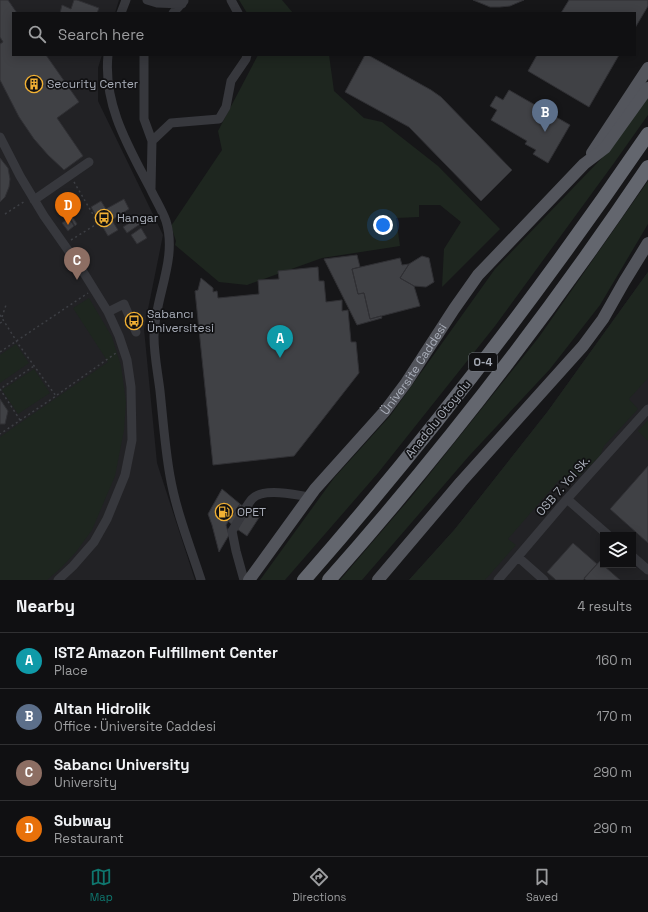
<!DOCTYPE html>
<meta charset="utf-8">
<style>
body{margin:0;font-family:"Space Grotesk",sans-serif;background:#19191b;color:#f1f3f6}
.controls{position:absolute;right:12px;bottom:12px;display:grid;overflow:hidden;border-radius:0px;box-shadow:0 2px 10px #0003}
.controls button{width:36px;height:36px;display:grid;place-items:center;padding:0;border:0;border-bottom:1px solid #303032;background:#101012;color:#f1f3f6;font:20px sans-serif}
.you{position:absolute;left:383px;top:225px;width:14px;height:14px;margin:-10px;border:3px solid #fff;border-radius:50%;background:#1a73e8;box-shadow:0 0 0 6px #1a73e833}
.badge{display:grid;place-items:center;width:26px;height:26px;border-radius:50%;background:#0f766e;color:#fff;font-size:13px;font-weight:700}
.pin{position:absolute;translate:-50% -33px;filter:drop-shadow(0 1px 2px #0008)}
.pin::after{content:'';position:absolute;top:21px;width:14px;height:12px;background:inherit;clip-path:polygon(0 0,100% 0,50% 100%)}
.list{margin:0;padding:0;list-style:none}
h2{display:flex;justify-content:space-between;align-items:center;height:52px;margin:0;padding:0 16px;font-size:17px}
h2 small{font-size:13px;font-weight:400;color:#9c9d9f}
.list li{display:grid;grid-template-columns:26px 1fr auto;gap:12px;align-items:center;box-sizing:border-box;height:56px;padding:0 16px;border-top:1px solid #303032}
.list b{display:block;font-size:15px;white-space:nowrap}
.list p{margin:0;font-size:13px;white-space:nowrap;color:#9c9d9f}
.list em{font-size:13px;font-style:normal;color:#9c9d9f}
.icon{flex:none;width:22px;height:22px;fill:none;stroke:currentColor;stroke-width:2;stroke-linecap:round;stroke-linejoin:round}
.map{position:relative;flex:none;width:648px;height:580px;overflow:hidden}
.search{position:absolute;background:#101012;box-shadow:0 2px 10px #0003;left:12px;right:12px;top:12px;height:44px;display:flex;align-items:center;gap:10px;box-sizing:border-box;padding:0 14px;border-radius:0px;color:#9c9d9f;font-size:15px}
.sheet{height:276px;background:#101012}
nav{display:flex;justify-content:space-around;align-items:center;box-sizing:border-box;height:56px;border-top:1px solid #303032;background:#101012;font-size:11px;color:#9c9d9f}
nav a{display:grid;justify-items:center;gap:2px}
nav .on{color:#0f766e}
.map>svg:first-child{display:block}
</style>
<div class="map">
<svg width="648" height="580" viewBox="0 0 648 580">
<rect width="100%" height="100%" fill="#161618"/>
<path fill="#222225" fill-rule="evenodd" d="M0 0H119L115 13H13V55H102L98 68V101L163 235 144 329 157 463 195 580H0Z
M648 272V580H409L455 529 548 411ZM603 535H633V565H603Z"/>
<path fill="#1e261f" d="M239 0H282L293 13H247Z
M258 55H329L334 91 364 118 382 122 438 166 500 229 442 287 444 249 461 222 440 205H419V217L396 218 400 246 322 258 247 285 219 282 175 245 176 241 171 226 222 150 218 131Z
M648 91V115L614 163 495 326 378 473 285 580H260L334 478 390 416 495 269 601 159Z
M648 181V224L600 305 550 369 469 456 362 580H340L412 496 539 337Z
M648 272V378L629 399 638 409 604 446 600 456 575 480H572L568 484 560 479 508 539 516 545 485 580H409L455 529 548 411Z
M89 298 112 337 121 366 126 402 124 430 115 476 92 530 76 552 61 568 47 580H0V437L108 362 73 308Z
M16 344 29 363 0 383V355Z
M34 369 50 393 18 414 2 390Z
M648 420V441L638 431Z"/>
<path fill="#404145" stroke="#303034" d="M0 0H8L17 13H13V55H46L79 102 57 118 83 156 64 170 48 155 34 139 19 117 0 80V44L3 42 0 37Z
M74 0H77L99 8 97 13H60L62 5 71 9Z
M473 0H524L510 6 500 7H490Z
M569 0H648V6L635 28V13H561Z
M365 55H368L431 90 441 97 512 170 481 201 409 127 345 92Z
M537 55H619L589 107 528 71Z
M509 90 570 125 548 163 533 154 536 150 525 144 527 141 491 120 497 110 490 106 496 96 503 100Z
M0 158 8 168 10 179 9 187 5 197 0 202Z
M124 199 129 209 113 219 111 217H110L118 230 108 236 91 207 101 201 106 209Z
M72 216 77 224 75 226 70 218Z
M139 217 143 222 127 233 123 227Z
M69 218 74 226 68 231 62 223Z
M141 228 147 238 137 244 131 235Z
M357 255 360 267 352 269 358 294 364 293 370 319 381 316 382 318 357 325 324 259Z
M422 256 429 258 434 282 426 287 414 286 400 278 409 264Z
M400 258 402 265 409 264 400 278 414 286 420 306 370 319 364 293 358 294 352 269Z
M318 267 319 281H324L326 302 342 300V311L348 310 351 342H356L359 373 294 456 213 465 195 291 198 290 201 278 213 288V292L217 291 218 298 259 294 258 280 279 279 278 271Z
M0 399 8 411 5 424H0Z
M648 466V543L610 509Z
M222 489 240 504 226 525 229 535 219 552 212 525 208 514Z
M240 504 249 511 237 529 228 521Z
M252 506 262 513 247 536 237 529Z
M573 543 597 564 583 580H556L547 572Z
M600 561 603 565 620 580H586L584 578Z"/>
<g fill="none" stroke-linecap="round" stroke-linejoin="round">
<path stroke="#3d3f44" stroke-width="1.5" stroke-dasharray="2 3" stroke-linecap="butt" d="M74 182 98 223
M5 214 25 201
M71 240 100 222
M0 315 19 345 56 396 0 434
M2 317 6 305
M0 323 4 321
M0 352 88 293
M57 395 116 353
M20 420 0 389 34 366"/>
<path stroke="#37383d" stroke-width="9" d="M147 0 157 3 182 4
M231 0 238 13
M121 13 126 0
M173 13 184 1
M108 55C103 104 128 146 150 188 155 199 162 210 166 221 178 260 154 298 154 337 154 355 158 374 160 391 163 419 165 448 170 476 176 511 190 546 201 580
M144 55V119L152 141 151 189
M0 137 20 176 44 216 82 270 108 312 119 336 127 360 131 387 132 440 125 475 107 519 94 542 73 566 58 580
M152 141 171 123 219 119 226 107 231 81 246 59 247 55
M34 200 89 162
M108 312 124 304 136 332
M567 499 608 535
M518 557 544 580
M633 557 648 570
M244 580 236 551 232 531C238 522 245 507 252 499 263 487 295 495 310 497
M498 580 567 499 648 409"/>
<g stroke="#53555c" stroke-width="12">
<path d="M592 153 648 68"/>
<path id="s1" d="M249 580 315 489 385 411 406 383 454 309 478 275 584 164 605 148 648 88"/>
<path d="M378 580 461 482 583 346 603 319 624 282 648 243"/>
</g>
<path stroke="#63666e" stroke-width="14" d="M304 580C428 439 542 289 648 134
M329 580C444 450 551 311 648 167"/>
</g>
<defs>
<symbol id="building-ring" viewBox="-11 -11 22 22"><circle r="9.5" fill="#111113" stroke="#f2b134" stroke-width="1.5"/><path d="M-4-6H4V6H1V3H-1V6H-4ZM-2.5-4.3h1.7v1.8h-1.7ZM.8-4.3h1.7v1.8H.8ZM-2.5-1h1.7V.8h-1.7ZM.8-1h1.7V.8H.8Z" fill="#f2b134"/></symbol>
<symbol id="bus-ring" viewBox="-11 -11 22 22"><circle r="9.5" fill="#111113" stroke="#f2b134" stroke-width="1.5"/><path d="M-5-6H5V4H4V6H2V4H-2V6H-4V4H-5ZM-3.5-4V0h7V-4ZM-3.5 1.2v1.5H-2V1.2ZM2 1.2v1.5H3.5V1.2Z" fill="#f2b134"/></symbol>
<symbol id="fuel-ring" viewBox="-11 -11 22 22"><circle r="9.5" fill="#111113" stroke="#f2b134" stroke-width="1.5"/><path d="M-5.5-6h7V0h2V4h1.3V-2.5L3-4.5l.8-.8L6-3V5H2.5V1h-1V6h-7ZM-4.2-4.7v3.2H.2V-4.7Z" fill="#f2b134"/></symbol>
</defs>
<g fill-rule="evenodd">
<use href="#building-ring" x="24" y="74" width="20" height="20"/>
<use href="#bus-ring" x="94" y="208" width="20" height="20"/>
<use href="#bus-ring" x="124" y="311" width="20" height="20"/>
<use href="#fuel-ring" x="214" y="502" width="20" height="20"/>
</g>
<g text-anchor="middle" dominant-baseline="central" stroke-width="3.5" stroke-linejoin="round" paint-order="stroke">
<rect fill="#111113" stroke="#7b7e86" stroke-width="1" x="469" y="353" width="28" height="18" rx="3"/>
<g font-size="11" font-weight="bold" fill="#a8adb8">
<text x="483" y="362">O-4</text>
</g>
<g font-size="12" fill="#a8adb8" stroke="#111113" text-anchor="start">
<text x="47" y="84">Security Center</text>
<text x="117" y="218">Hangar</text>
<text x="147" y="314">Sabancı<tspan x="147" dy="14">Üniversitesi</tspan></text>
<text x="237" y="512">OPET</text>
</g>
<g font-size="12" fill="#a8adb8" stroke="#111113">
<text stroke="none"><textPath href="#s1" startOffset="268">Üniversite Caddesi</textPath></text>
<text transform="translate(438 419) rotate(-51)">Anadolu Otoyolu</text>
<text transform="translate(563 486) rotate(-49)">OSB 7. Yol Sk.</text>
</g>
</g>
</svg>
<div class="controls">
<button><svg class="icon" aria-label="layers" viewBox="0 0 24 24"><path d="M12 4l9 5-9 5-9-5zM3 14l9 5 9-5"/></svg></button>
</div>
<div class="you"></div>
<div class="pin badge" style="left:280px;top:358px;background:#0f9aa8">A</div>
<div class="pin badge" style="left:545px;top:132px;background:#5c6f8a">B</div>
<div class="pin badge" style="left:77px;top:280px;background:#8d6e63">C</div>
<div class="pin badge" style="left:68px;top:225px;background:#e8710a">D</div>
<div class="search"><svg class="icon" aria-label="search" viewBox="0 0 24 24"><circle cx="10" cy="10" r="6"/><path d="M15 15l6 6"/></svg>Search here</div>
</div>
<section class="sheet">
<h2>Nearby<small>4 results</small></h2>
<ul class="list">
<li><span class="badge" style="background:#0f9aa8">A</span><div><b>IST2 Amazon Fulfillment Center</b><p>Place</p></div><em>160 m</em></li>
<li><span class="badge" style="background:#5c6f8a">B</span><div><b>Altan Hidrolik</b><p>Office · Üniversite Caddesi</p></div><em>170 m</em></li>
<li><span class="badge" style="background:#8d6e63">C</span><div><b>Sabancı University</b><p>University</p></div><em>290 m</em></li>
<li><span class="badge" style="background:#e8710a">D</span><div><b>Subway</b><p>Restaurant</p></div><em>290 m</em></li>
</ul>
</section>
<nav>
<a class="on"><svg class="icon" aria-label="map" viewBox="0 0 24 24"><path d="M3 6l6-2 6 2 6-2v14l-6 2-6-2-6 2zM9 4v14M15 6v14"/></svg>Map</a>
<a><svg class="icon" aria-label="directions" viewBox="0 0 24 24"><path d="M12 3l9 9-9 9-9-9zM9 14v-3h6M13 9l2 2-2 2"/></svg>Directions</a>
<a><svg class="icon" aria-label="saved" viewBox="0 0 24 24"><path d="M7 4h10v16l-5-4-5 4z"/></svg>Saved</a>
</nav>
